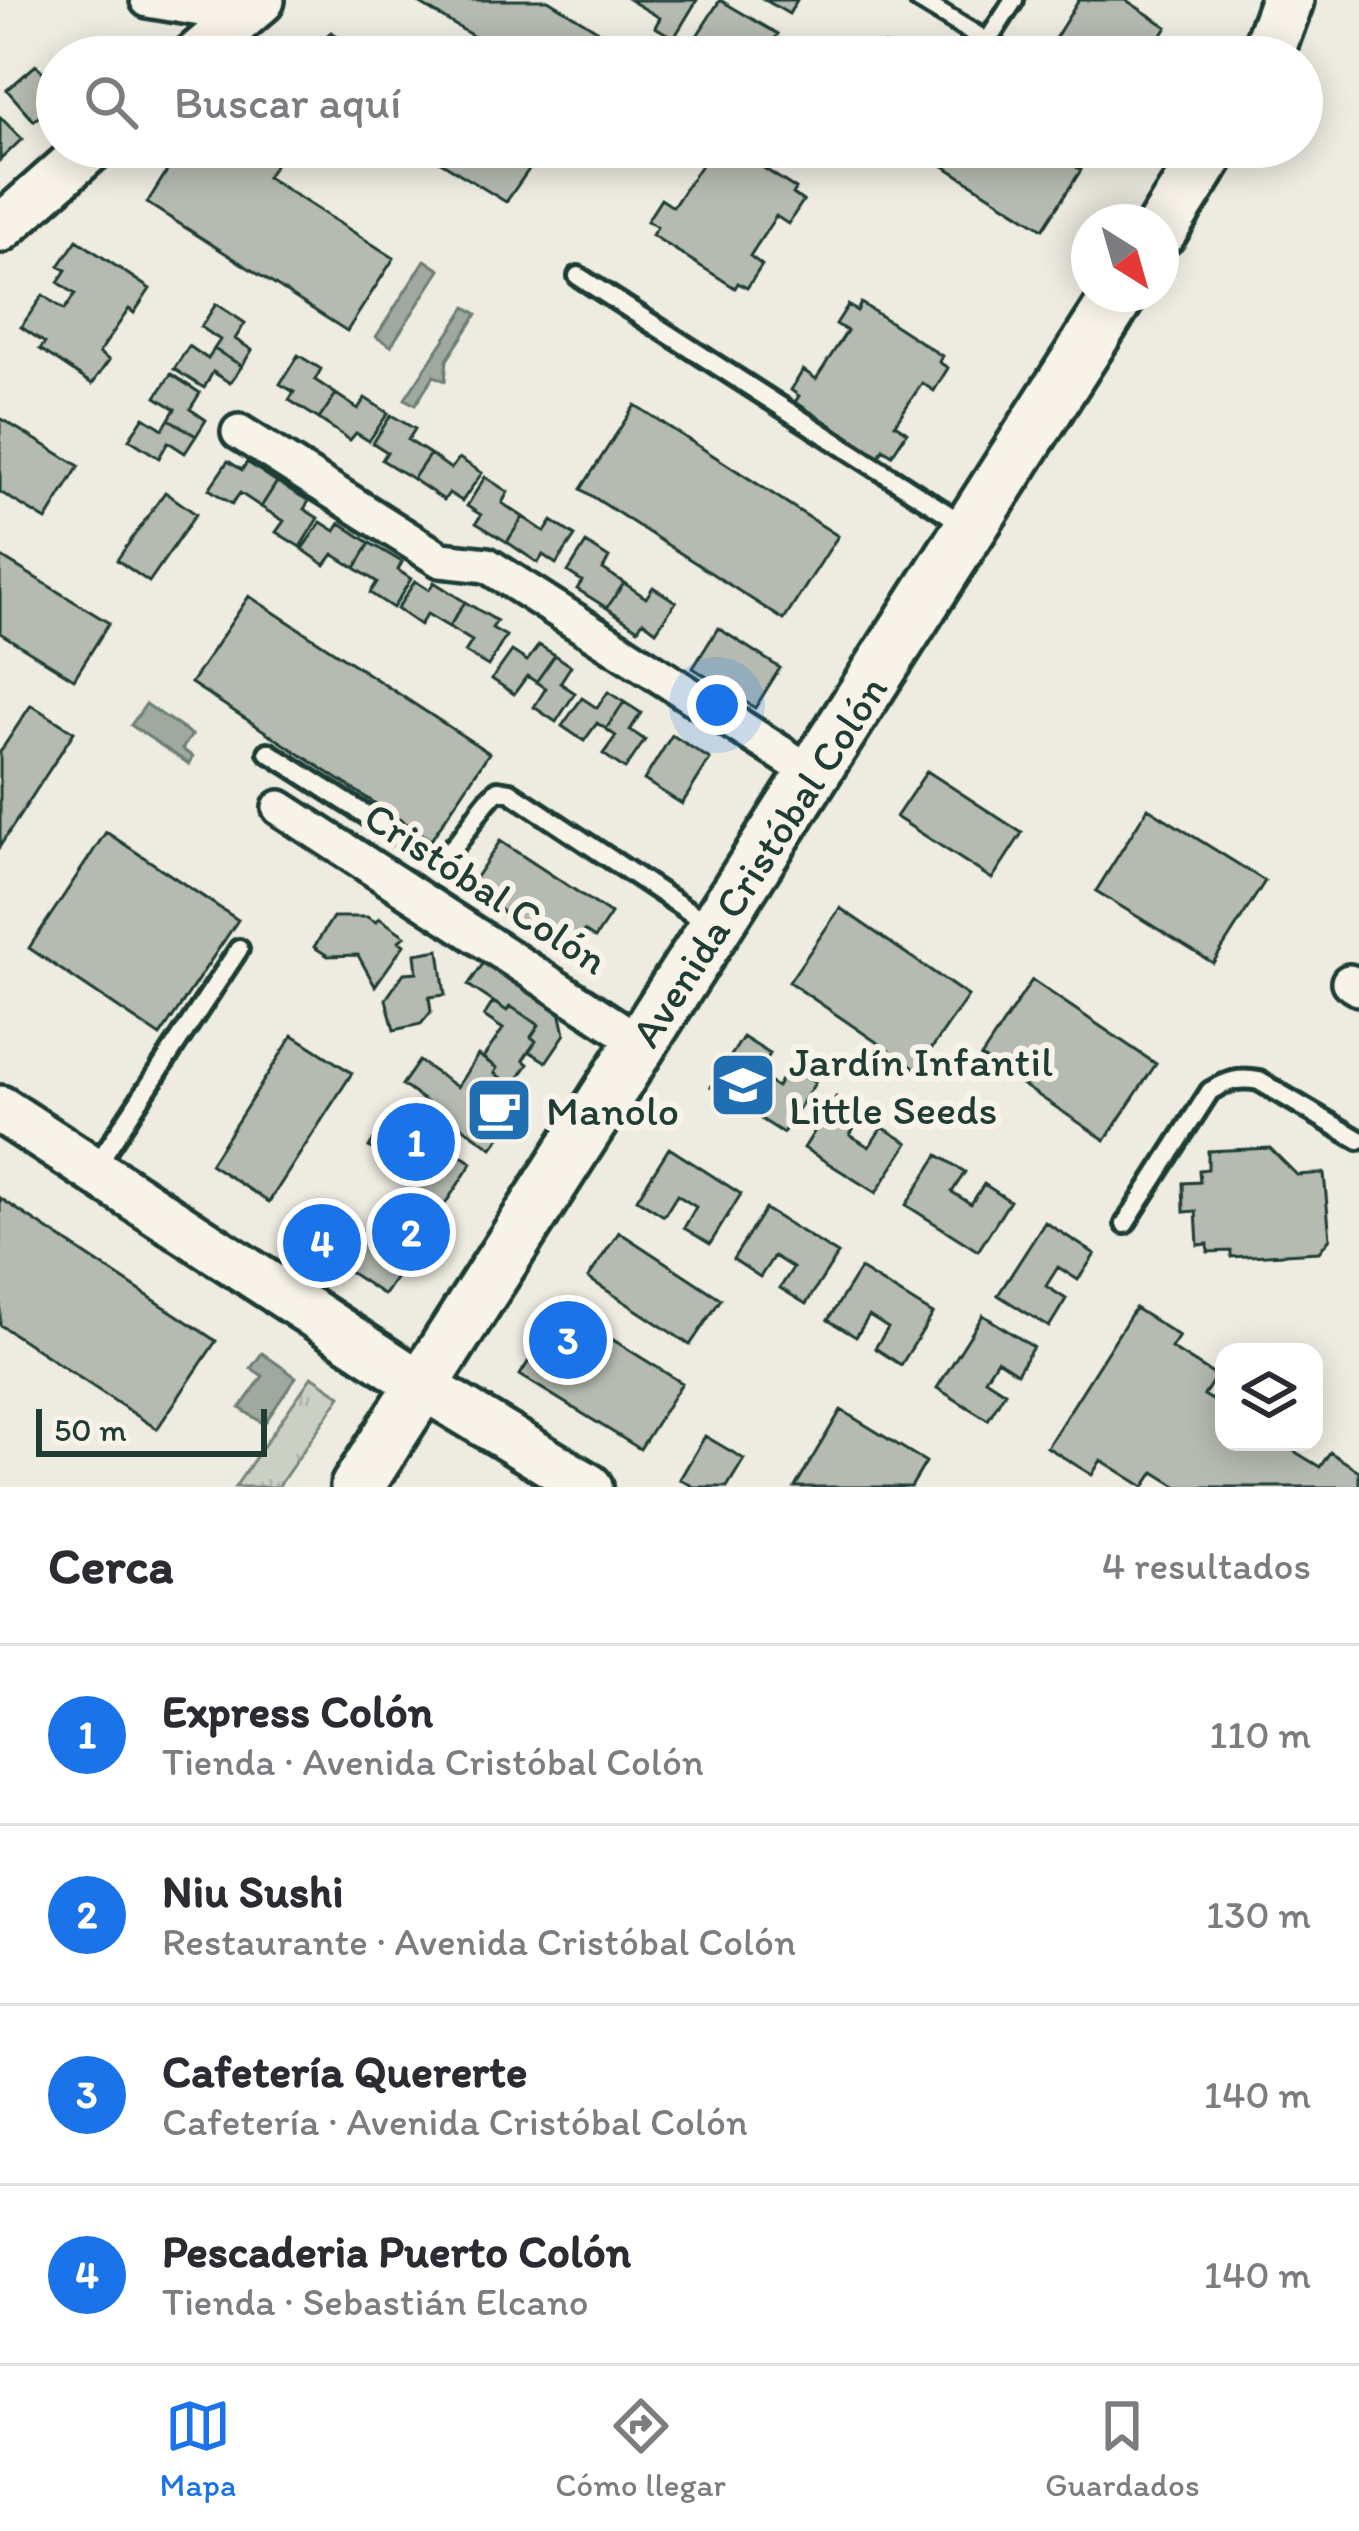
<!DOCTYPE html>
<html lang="es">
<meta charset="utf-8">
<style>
body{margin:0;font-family:Itim,sans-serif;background:#f7f7f7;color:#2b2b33}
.controls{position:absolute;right:36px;bottom:36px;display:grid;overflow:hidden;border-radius:24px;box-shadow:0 6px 30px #0003}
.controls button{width:108px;height:108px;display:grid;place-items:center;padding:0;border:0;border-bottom:3px solid #e1e1e2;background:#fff;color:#2b2b33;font:60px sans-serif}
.compass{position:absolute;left:1071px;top:204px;width:108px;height:108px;border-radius:50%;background:#fff;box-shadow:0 6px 30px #0003;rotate:143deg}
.scale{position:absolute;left:36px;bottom:30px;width:231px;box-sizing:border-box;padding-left:12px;border:6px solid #1f3d34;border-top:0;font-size:33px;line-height:42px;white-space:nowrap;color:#1f3d34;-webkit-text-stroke:9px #f7f3e8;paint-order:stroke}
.you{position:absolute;left:717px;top:705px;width:42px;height:42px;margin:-30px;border:9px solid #fff;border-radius:50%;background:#1a73e8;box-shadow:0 0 0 18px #1a73e833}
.badge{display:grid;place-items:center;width:78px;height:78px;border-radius:50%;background:#1a73e8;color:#fff;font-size:39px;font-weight:700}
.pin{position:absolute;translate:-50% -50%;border:6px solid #fff;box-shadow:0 3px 12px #0006}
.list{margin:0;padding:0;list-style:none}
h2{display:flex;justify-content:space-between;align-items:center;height:156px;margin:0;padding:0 48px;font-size:51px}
h2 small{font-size:39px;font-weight:400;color:#7c7c81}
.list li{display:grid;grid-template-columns:78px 1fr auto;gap:36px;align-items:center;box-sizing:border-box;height:180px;padding:0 48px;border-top:3px solid #e1e1e2}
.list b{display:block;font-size:45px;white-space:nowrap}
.list p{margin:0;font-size:39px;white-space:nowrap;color:#7c7c81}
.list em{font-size:39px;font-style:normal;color:#7c7c81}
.icon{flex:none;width:66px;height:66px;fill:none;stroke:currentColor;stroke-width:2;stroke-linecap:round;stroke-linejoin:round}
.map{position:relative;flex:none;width:1359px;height:1487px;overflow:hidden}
.search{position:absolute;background:#fff;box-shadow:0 6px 30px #0003;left:36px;right:36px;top:36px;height:132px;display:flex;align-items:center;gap:30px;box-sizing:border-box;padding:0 42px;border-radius:66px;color:#7c7c81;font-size:45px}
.sheet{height:876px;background:#fff}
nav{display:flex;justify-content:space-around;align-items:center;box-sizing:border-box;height:168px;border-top:3px solid #e1e1e2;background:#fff;font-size:33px;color:#7c7c81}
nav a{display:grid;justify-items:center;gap:6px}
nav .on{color:#1a73e8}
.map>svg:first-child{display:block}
</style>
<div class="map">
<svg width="1359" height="1487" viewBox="0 0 1359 1487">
<defs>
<pattern id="grass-tufts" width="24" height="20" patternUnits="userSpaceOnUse" patternTransform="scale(3)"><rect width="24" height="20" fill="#cccfc4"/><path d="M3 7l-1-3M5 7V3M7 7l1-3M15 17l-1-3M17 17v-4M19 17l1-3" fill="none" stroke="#afb3a9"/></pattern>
</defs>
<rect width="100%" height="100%" fill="#eeece1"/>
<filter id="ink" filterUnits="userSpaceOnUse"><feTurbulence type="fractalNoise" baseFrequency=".00833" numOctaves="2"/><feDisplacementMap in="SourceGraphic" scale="24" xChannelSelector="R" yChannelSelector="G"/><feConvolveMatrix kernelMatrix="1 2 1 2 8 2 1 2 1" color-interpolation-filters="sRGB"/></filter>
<g filter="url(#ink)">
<path fill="url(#grass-tufts)" stroke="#76867c" stroke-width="3" d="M312 1376 341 1396 278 1487H235Z"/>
<path fill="#9fa99f" stroke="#6c7e74" stroke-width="3" d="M425 260 440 270 391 346 376 337Z
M466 307 477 314 447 360 445 381 434 376 415 405 405 399Z
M146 704 192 735 182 749 193 757 189 764 131 725Z
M262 1353 296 1377 264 1424 240 1408 263 1376 251 1368Z"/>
<path fill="#b5bbb0" stroke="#1f3d34" stroke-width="3" d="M421 0H548L597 30 581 57H507L419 3Z
M630 0H697L674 38 655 27 660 18Z
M720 0 778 34 763 57H717L693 42Z
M765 0H797L789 14Z
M1079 0H1126L1167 27 1148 57H1069L1051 45Z
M331 32 374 57H301Z
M883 44 903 57H875Z
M57 59V100L34 121 7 90 36 65 43 72Z
M0 117 22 139 0 160Z
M182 147H258L278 160 267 177 394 258 347 331 147 203Z
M416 147H525L539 155 506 202Z
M696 147H731L796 189 793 194 803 201 788 224 776 216 750 256 762 265 747 288 738 283 735 288 652 235 657 227 647 221 661 199 673 207 701 165 689 158Z
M914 147H1044L1081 170 1043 229Z
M77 240 150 289 134 313 129 309 99 353 109 360 92 384 40 349 45 343 21 327 43 295 64 310 75 294 58 282 66 270 59 266Z
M861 303 942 356 939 362 948 368 934 391 922 383 895 424 907 432 892 455 883 449 879 457 795 402 799 396 791 390 803 370 816 379 847 331 836 324 848 305 857 311Z
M216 304 245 323 235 339 252 350 242 366 214 349 220 340 201 327Z
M189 346 208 359 214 349 242 366 230 383 213 372 204 388 174 369Z
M298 355 321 369 315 380 336 394 319 419 289 400 294 392 280 384Z
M171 374 200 393 190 409 206 420 196 436 169 419 175 409 156 397Z
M336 394 358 409 365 398 388 413 369 441 356 433 350 440 319 419Z
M635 405 838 536 784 620 581 489Z
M391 415 415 429 408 440 430 454 413 479 382 460 387 452 373 443Z
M144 417 163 429 169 419 196 436 185 453 168 442 159 458 129 439Z
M0 418 79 466 46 520 0 492Z
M430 454 451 469 459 458 482 473 462 501 449 493 444 500 413 479Z
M228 461 242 470 247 462 277 482 261 507 240 493 232 504 209 489Z
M485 477 508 492 502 503 523 517 507 542 476 523 481 515 467 506Z
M277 482 309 501 304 509 318 518 300 547 276 532 284 521 261 507Z
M165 492 196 514 149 582 117 560Z
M523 517 545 532 552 521 575 536 556 564 543 555 538 563 507 542Z
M321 522 335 531 340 523 370 543 355 568 333 554 325 565 302 549Z
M370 543 402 562 398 570 411 579 393 608 370 593 377 582 355 568Z
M586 543 609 558 603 569 624 583 607 608 577 589 582 581 568 572Z
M0 556 109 623 74 679 0 633Z
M415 581 429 590 434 582 465 602 449 627 427 614 420 625 397 609Z
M624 583 646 598 653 587 676 602 656 631 643 621 638 629 607 608Z
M249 596 489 753 431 840 191 683Z
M465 602 497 621 492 628 506 636 488 666 465 652 472 641 449 627Z
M718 628 780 668 755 708 693 668Z
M539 645 555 655 536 682 527 676 514 694 492 679 512 651 527 661Z
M555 655 571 666 560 683 575 693 556 722 534 707 546 688 536 682Z
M608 692 624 702 606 729 597 723 584 741 562 726 582 698 597 708Z
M624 702 641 713 630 730 645 740 625 769 603 754 616 736 606 729Z
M31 705 74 732 0 846V752Z
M672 735 710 759 682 804 644 780Z
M927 771 1022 833 992 879 896 817Z
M1148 808 1265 881 1213 963 1096 891Z
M106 832 238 920 160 1036 29 948Z
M500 841 611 914 595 938 584 931 568 955 468 889Z
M840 908 968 996 917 1070 789 982Z
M333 917H367L376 922 379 918 405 936 399 941 404 945 375 986 358 955 328 956 314 947Z
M439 950 445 995 429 997 431 1012 421 1024 394 1030 386 999 404 973 417 972 415 954Z
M485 961 560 1011 565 1034 546 1062 529 1051 536 1041 531 1037 539 1025 510 1006 507 1011 468 985Z
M1032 980 1156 1064 1105 1140 981 1057Z
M493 1002 507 1011 510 1006 539 1025 531 1037 536 1041 523 1060 528 1064 513 1086 494 1073 497 1068 483 1058 503 1029 484 1016Z
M293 1035 352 1073 269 1202 210 1164Z
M743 1037 770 1054 757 1075 777 1087 789 1066 815 1083 783 1133 711 1087Z
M478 1055 497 1068 494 1073 513 1086 505 1097 516 1105 512 1120 492 1148 402 1085 419 1061 457 1087Z
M836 1097 863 1114 850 1135 869 1147 882 1127 908 1143 876 1193 804 1148Z
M393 1111 472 1163 430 1227 400 1207 418 1179 369 1147Z
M669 1148 741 1194 710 1244 684 1228 696 1207 677 1195 664 1216 637 1199Z
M1270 1148 1297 1175 1324 1173 1330 1238 1319 1252 1231 1257V1251L1208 1252V1244L1198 1245 1196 1211 1184 1212 1183 1183 1200 1182 1199 1170 1208 1169V1151Z
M938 1155 965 1172 952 1192 971 1204 984 1184 1010 1201 978 1251 906 1205Z
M0 1198 216 1341 157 1429 0 1325Z
M400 1207 430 1227 384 1295 307 1244 330 1210 377 1241Z
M765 1209 838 1254 806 1304 780 1288 793 1268 774 1256 760 1277 733 1259Z
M1045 1222 1095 1254 1078 1280 1058 1267 1046 1286 1066 1299 1049 1327 998 1295Z
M619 1232 721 1299 690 1345 588 1278Z
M860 1269 933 1314 901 1365 875 1348 888 1328 869 1316 856 1337 828 1320Z
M562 1308 682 1383 640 1449 520 1375Z
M1135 1308 1179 1336 1171 1348 1216 1376 1204 1395 1224 1407V1442H1279L1320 1467 1330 1452 1359 1471V1487H1178L1154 1472 1144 1487 1101 1460 1092 1475 1047 1447Z
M983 1315 1033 1347 1017 1373 997 1360 985 1379 1005 1392 988 1420 937 1388Z
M841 1410 926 1462 911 1487H795Z
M705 1436 744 1459 727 1487H694L680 1479Z"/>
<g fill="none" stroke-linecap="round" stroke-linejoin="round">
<defs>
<path id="lane" d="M919 0 1013 57
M987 42 1014 0
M1160 147 1192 167
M578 276 965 525
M268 752 427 854 441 857C467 840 475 809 498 790L510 792 711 926
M94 1169 239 949
M1125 1224 1210 1091C1228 1081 1238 1077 1259 1081L1359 1140"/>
<path id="street" d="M148 0 242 16
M239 432 441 560 487 565 815 775
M280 808 643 1044
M1349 982 1359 988"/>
<path id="secondary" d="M195 57 261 0
M0 229 92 147
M0 1109 423 1386 589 1487"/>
<path id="primary" d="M1266 57 1287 0
M1161 230 1213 147
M357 1487 1120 294"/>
</defs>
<use href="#lane" stroke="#1f3d34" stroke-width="26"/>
<use href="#street" stroke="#1f3d34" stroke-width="42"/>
<use href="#secondary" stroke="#1f3d34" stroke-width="54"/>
<use href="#primary" stroke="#1f3d34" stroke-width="60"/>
<use href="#lane" stroke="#f7f3e8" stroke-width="16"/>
<use href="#street" stroke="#f7f3e8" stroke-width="33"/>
<use href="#secondary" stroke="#f7f3e8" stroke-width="45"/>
<use href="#primary" stroke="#f7f3e8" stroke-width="51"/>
</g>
</g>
<defs>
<symbol id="school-square" viewBox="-11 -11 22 22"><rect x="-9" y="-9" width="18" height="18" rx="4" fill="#1f6fb2" stroke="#f7f3e8"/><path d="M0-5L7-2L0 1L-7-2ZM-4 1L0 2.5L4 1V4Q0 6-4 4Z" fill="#fff"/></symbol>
<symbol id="cafe-square" viewBox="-11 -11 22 22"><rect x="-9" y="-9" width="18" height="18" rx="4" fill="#1f6fb2" stroke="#f7f3e8"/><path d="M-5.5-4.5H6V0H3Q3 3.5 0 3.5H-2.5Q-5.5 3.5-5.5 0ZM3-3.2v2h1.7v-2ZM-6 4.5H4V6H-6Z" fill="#fff"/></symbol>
</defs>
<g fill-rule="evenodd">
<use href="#school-square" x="705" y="1047" width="76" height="76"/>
<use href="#cafe-square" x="461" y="1072" width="76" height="76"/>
</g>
<g text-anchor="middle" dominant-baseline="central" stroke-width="12" stroke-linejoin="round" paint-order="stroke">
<g font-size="42" fill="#1f3d34" stroke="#f7f3e8">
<text transform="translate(759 861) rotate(-57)">Avenida Cristóbal Colón</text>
<text transform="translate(486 888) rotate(33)">Cristóbal Colón</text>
</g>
<g font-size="42" fill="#1f3d34" stroke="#f7f3e8" text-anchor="start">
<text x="789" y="1061">Jardín Infantil<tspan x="789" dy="48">Little Seeds</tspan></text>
<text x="546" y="1110">Manolo</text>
</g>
</g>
</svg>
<div class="controls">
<button><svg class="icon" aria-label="layers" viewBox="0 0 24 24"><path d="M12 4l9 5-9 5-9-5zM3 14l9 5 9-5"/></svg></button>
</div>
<svg class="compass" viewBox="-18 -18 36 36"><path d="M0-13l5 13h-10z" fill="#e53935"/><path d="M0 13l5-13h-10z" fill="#7c7c81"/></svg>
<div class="scale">50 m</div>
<div class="you"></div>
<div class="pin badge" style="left:416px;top:1142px">1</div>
<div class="pin badge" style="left:411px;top:1232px">2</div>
<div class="pin badge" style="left:568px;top:1340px">3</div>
<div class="pin badge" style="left:322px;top:1243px">4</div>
<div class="search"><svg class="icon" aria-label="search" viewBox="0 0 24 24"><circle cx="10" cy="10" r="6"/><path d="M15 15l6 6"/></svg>Buscar aquí</div>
</div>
<section class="sheet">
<h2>Cerca<small>4 resultados</small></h2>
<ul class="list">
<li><span class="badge">1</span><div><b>Express Colón</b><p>Tienda · Avenida Cristóbal Colón</p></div><em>110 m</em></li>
<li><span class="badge">2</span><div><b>Niu Sushi</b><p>Restaurante · Avenida Cristóbal Colón</p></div><em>130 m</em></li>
<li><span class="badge">3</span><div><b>Cafetería Quererte</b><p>Cafetería · Avenida Cristóbal Colón</p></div><em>140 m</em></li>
<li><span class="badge">4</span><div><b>Pescaderia Puerto Colón</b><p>Tienda · Sebastián Elcano</p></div><em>140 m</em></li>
</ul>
</section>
<nav>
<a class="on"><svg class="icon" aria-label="map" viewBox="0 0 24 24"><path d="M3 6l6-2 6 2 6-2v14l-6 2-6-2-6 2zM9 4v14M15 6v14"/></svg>Mapa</a>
<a><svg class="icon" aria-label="directions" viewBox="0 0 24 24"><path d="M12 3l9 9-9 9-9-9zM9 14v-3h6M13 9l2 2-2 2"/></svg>Cómo llegar</a>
<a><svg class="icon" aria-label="saved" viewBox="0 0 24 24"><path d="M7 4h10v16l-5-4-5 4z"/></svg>Guardados</a>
</nav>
